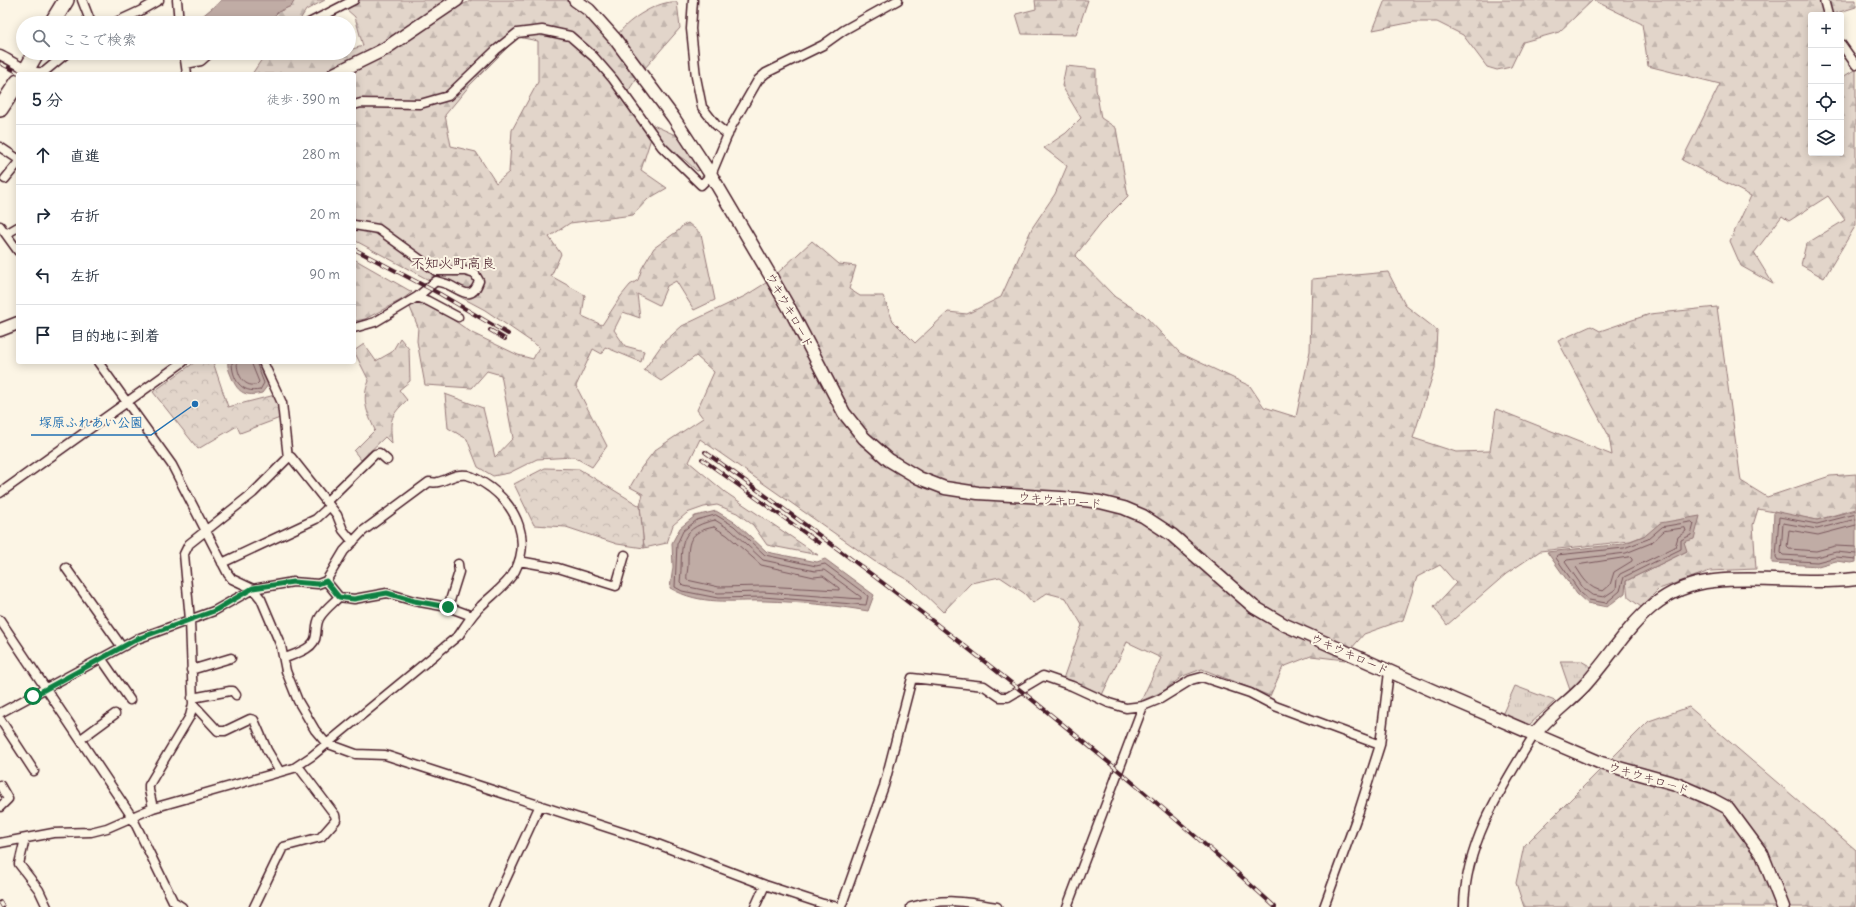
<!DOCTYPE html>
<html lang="ja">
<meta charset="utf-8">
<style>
body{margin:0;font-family:Delius,"Klee One",sans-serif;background:#f6f6f7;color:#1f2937}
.controls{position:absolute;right:12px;top:12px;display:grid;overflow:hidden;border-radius:4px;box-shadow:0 2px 10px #0003}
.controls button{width:36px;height:36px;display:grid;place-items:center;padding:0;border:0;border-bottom:1px solid #e0e1e3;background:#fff;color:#1f2937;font:20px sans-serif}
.stop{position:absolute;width:12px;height:12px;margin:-9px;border:3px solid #0b8043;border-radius:50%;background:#fff}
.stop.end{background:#0b8043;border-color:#fff;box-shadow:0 1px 4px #0008}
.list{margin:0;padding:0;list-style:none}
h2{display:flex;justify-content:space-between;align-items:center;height:52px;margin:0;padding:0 16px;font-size:17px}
h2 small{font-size:13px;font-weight:400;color:#747a83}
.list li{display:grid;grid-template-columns:26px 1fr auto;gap:12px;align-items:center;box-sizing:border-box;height:60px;padding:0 16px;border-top:1px solid #e0e1e3}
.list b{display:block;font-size:15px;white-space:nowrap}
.list em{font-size:13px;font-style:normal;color:#747a83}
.icon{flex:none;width:22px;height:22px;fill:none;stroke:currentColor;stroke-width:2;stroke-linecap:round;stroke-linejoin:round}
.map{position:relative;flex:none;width:1856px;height:907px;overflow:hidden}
.search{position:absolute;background:#fff;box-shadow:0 2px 10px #0003;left:16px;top:16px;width:340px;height:44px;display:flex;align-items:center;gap:10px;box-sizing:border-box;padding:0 14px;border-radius:22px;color:#747a83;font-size:15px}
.panel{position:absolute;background:#fff;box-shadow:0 2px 10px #0003;left:16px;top:72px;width:340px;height:292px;border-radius:4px}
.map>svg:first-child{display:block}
</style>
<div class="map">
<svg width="1856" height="907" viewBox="0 0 1856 907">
<defs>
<pattern id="grass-tufts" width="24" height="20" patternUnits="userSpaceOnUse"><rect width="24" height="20" fill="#e2d5ca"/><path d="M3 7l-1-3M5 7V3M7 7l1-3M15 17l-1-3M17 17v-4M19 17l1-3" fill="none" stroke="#c3b6ae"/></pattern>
<pattern id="forest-firs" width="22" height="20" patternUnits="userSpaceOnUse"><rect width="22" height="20" fill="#e2d5ca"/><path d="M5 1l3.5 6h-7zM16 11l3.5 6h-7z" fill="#c3b6ae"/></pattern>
<pattern id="park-crowns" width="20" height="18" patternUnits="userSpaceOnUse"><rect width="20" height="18" fill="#e2d5ca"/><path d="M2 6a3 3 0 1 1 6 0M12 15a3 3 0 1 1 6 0" fill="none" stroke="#c3b6ae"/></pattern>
</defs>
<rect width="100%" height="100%" fill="#fcf5e5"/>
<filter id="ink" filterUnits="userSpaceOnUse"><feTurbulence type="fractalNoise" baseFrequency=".025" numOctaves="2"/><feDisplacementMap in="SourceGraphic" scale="8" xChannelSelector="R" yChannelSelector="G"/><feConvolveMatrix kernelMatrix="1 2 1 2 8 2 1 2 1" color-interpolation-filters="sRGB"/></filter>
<g filter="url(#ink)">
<path fill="url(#grass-tufts)" stroke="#967a7a" d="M1560 661H1581L1593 668C1585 675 1579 685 1570 690Z
M1515 686 1555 701 1528 726 1502 715Z"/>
<path fill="url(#forest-firs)" stroke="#967a7a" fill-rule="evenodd" d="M295 0H325L306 10 298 23H267L278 12 291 6Z
M360 0H446L364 54 338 74H252L266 53H349V50L363 46 355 17 345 8Z
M472 0H567L580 11 613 45C615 41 616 36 619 33 629 19 659 0 677 2L680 28 638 76 623 99 642 126 651 124 682 138 704 169 697 171 685 160 651 138 641 170 667 188 648 199 633 215 570 223 549 237 561 254 551 276 585 295 582 316 602 325 621 296 630 285 638 280 642 268 654 248 679 230 682 226 688 223 701 234 715 300 694 310 676 281 667 286 659 305 637 294 640 318 623 312 614 330 625 346 644 351 641 362 605 347 602 354 593 349 576 386 607 446 592 467 574 457 537 459 509 473 493 476 478 467 467 439 448 428 445 394 483 408 495 457 513 438 501 375 487 371 472 388 425 385 417 341 418 327 409 305 403 299 365 319 355 321 354 319V259L412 292 403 299 409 305 419 302 432 305 472 333 518 355 533 359 539 347 485 310 354 240V74H345L371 63 458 7ZM518 37 538 41V82L512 130 509 172 496 183 476 152 451 146 445 115 470 85Z
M1035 0H1088L1076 35 1022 34 1016 14 1036 9Z
M1385 0H1593L1559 32 1523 42 1511 67 1497 70 1487 67 1463 35 1437 22H1413L1373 30Z
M1593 0H1856V7L1830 15H1811V153H1841V78L1856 69V225L1824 278 1801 265 1806 244 1845 220 1828 196 1789 221 1782 216 1754 253 1773 284 1741 266 1730 241 1751 196 1682 160 1720 84 1648 66 1642 24Z
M1066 66 1096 69V89L1101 118 1116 128 1128 196 1101 223 1075 256 1115 297 1144 315 1180 353 1250 386 1264 407 1296 417 1310 351 1312 279 1388 272 1405 305 1437 330 1435 368 1413 438 1456 452 1490 451 1496 409 1612 455 1609 436 1558 341 1591 326 1600 331 1650 314 1717 307 1741 481 1767 497 1830 476 1856 474V509L1817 520 1758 509 1753 525 1756 569 1710 571 1659 589 1641 607 1628 597 1626 581 1687 551 1651 533 1630 541 1540 551 1506 574 1447 625 1434 607 1456 583 1440 565 1417 577 1403 620 1364 634 1351 649 1345 660 1311 656 1283 667 1270 696 1202 669 1183 676 1162 692 1141 701 1161 658 1127 642 1102 695 1063 679 1082 625 1066 598 1047 593 1033 603 1024 593 1000 577 971 583 943 612 913 583 874 561 700 439 689 462 725 492 818 555 767 545 753 525 737 513 717 505 704 507 687 513 673 525 667 543 644 548 640 506 643 494 630 487 641 468 655 450 703 418 697 410 714 372 696 356 661 381 644 370 663 343 682 326 745 296 769 281 812 241 839 264 856 266 849 289 860 296H883L893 321 915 343 948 312 967 314 1001 297 1032 228 1055 194 1067 166 1044 148 1066 133 1081 118 1062 86Z
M400 338 409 349 410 381 399 390 407 400C389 417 390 420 392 444L385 437 361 460 354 451 375 430C367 413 361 399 369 381L354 351 364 344 376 361 392 352Z
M1689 707 1856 850V907H1524L1516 883 1524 846 1649 721Z"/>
<path fill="url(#park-crowns)" stroke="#967a7a" d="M195 362H213L228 407 275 395 278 401 280 418 240 433 237 426 198 449 153 392Z
M545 468 579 469 640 506 644 548 617 544 566 527 534 525 514 484Z"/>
<path fill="#c0aca5" stroke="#917474" d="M222 0H295L291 6 278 12 267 23H201L200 18Z
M228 362H260L268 381V385L262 393C246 397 238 393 232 378 230 373 227 367 228 362Z
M1856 510V562L1851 563 1836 561 1818 566 1772 563 1774 511 1817 520Z
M716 511 736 523 767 552 817 562 825 559 874 595 868 611C834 605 799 602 765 601 731 600 701 606 670 588L673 567 672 543 680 528 695 516Z
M1700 516 1694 539 1684 542 1687 551 1626 581 1625 593 1607 607 1587 603 1577 594 1547 552 1623 544 1646 535 1660 523Z"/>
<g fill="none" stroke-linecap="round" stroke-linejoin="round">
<path stroke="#79575c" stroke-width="1" d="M232 362C232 379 241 394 260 390L264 383 256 362
M237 362C237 374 243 387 256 385L259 382 251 362
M1856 514 1817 524 1779 517 1776 557 1778 560 1817 562 1836 557 1856 559
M716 515 734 526 765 555 816 566 825 564 868 596 866 605 763 597 718 598 682 591 675 587 677 544 683 531 697 520Z
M1856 519 1817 529 1783 523 1781 553 1783 555 1816 557 1836 552 1856 554
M715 520 731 530 763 560 815 571 824 570 861 597V599L763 592 718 593 684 586 680 582C684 550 673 529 715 520Z
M1692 522 1694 524 1691 535 1681 540V549L1624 577 1620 591 1606 603 1589 600 1580 592 1556 558 1557 555 1624 548 1648 539 1662 527Z
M1856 525 1818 535 1789 530 1787 547 1789 549 1816 551 1835 546 1856 547
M714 527 727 535 761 565 814 577 823 576 839 588V590L763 586 719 587 687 580C686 576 688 570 688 565 688 542 688 532 714 527Z
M1685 528 1686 531 1678 537 1675 547 1620 574 1617 579 1616 589 1604 597 1592 595 1584 589 1565 562 1567 560 1626 553 1651 543 1664 531Z
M1630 557 1632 559V561L1614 572 1610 585 1603 591C1589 589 1583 578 1576 567L1578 565Z"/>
<defs>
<path id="street" d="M82 0 91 23
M177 0 179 23
M693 0 691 29 696 77 702 107 716 125 728 135
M1824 0 1828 15
M114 23 140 11 159 0
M309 23 354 0
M1841 44 1856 65
M184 53 187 74
M0 55C13 61 29 74 44 72L67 53
M186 64 201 61 210 53
M354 105 361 103 420 104 448 96 496 50 517 33 542 30 570 36 594 57 613 79 662 147 701 185 711 175 731 127 758 80 766 73 823 45 844 30 898 0
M0 147 18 159
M5 179 18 163
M354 225 378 229 436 271H465L475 274 479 281C472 302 462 291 449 285 445 283 441 283 436 281L417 297 375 322 354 328
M0 226 18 251
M6 234 18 227
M417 297 428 301 458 317
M98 362 172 465 228 574 232 579 253 589 261 599 281 646 286 671 298 701 315 730 326 743 356 754 385 755 652 842 765 885 823 904 838 907
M288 455 291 457 337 515 343 530 353 542
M0 493 183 362
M326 502 375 454 379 453 387 460
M519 561 558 568 616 586 625 555
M222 563 316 519 330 506
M66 568 122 647
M326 581 339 597 354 599 387 593 414 601 448 607 472 616
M448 607 459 572 458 564
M0 620 132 817 173 901 182 907
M101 658 130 700
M285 658C295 654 315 649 316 635 317 629 316 623 320 617 324 610 333 603 339 597
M191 670 231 658
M192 698 230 691H233L236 695
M193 704 218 731H225L250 719 254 720 267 750 280 772
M0 713 137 639 214 611 253 589 293 582 318 584 326 581 344 551 363 531 429 482C432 482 435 483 438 482 448 480 455 473 467 475 475 477 484 483 491 488 517 508 531 540 515 571 507 585 492 595 481 606 472 614 466 625 459 635L312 756 294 768 153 808 107 828 91 832 53 833 0 843
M0 719 34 771
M81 739 115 714
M0 785 8 799 0 807
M153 808 149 790V785L190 716 193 704 190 620 184 554 189 544 253 493 288 458 282 403 263 362
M25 839 19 864 39 890 47 907
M254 907 283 847 321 837 336 820 335 815 298 766
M493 907 540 805
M755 907 765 885
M841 907 884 786 912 678 984 686 1000 697H1008L1043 676 1072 686 1109 703 1126 708 1143 706 1160 699 1191 680 1202 677 1250 693 1275 706 1380 745
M911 907C945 898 963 901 997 907
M1067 907 1143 706
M1324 907 1359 811 1380 745 1389 672
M1464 907C1465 843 1502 787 1534 735"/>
<path id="secondary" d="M575 0 589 10 615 39 673 117 711 175 770 275 793 315 844 413 864 438 889 460 919 478 945 488 978 493 1077 499 1100 502 1124 508 1143 516 1172 535 1254 607 1283 624 1454 700 1601 763 1676 784 1713 800 1728 808 1762 854 1783 907
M334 74 383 50 457 0
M0 330 18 323
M1534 735C1548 716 1568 703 1584 686 1625 641 1645 588 1714 581 1761 576 1809 585 1856 579"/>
<path id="highway" d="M52 23 66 0
M24 74 36 53
M0 109 18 82"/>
</defs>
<use href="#street" stroke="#4a1f2b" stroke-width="11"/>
<use href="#secondary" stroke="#4a1f2b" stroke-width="15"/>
<use href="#highway" stroke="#4a1f2b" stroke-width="18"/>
<use href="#street" stroke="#fcf5e5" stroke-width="8"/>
<use href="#secondary" stroke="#fcf5e5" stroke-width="12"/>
<use href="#highway" stroke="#fcf5e5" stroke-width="15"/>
<defs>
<path id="rail" d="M0 63 21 74
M354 249 440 294 508 334
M490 330 505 339
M705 452C856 560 1004 673 1145 793 1189 831 1233 868 1275 907
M702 459 819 543
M0 902 3 907"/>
</defs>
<use href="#rail" stroke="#4a1f2b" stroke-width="4"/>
<use href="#rail" stroke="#fcf5e5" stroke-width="2.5" stroke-dasharray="8" stroke-linecap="butt"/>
</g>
</g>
<g fill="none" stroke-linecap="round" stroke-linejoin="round" filter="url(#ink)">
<path stroke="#0b8043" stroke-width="5" d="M33 696 137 639 214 611 253 588 293 582 318 584 326 581 339 597 345 598 354 599 387 593 414 601 448 607"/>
</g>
<g text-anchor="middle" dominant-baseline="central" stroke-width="4" stroke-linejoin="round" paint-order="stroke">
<g font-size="12" fill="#4a1f2b" stroke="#fcf5e5">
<text transform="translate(790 310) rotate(61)">ウキウキロード</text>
<text transform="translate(1060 500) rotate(5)">ウキウキロード</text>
<text transform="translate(1350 654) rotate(24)">ウキウキロード</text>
<text transform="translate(1649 778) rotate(17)">ウキウキロード</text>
</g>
<g font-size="14" fill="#4a1f2b" stroke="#fcf5e5">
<text x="453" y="263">不知火町高良</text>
</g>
</g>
<path fill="none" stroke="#1f6fb2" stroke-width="1.5" d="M195 404L151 435H31"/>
<circle fill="#1f6fb2" stroke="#fcf5e5" stroke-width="1.5" cx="195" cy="404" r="4"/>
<g font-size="13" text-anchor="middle" font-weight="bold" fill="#1f6fb2" stroke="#fcf5e5" stroke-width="4" stroke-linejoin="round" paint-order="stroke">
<text x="91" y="427">塚原ふれあい公園</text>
</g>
</svg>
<div class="controls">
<button>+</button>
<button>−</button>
<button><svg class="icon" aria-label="locate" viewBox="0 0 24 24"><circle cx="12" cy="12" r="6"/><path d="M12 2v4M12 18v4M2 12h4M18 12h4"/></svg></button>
<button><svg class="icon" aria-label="layers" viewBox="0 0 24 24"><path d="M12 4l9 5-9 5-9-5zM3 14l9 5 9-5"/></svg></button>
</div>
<div class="stop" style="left:33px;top:696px"></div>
<div class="stop end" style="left:448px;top:607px"></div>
<div class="search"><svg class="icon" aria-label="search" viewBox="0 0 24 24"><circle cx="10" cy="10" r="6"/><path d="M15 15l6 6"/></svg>ここで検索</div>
<section class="panel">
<h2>5 分<small>徒歩 · 390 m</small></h2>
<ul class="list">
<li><svg class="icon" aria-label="ahead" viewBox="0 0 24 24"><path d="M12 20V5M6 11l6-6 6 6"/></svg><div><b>直進</b></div><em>280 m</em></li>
<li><svg class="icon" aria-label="right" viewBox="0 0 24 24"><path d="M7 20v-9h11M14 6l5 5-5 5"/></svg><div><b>右折</b></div><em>20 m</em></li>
<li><svg class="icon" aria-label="left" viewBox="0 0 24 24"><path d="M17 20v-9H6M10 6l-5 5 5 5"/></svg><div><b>左折</b></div><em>90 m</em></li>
<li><svg class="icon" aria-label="arrive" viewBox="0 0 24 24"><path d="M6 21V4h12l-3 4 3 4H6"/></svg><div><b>目的地に到着</b></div></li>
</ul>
</section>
</div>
